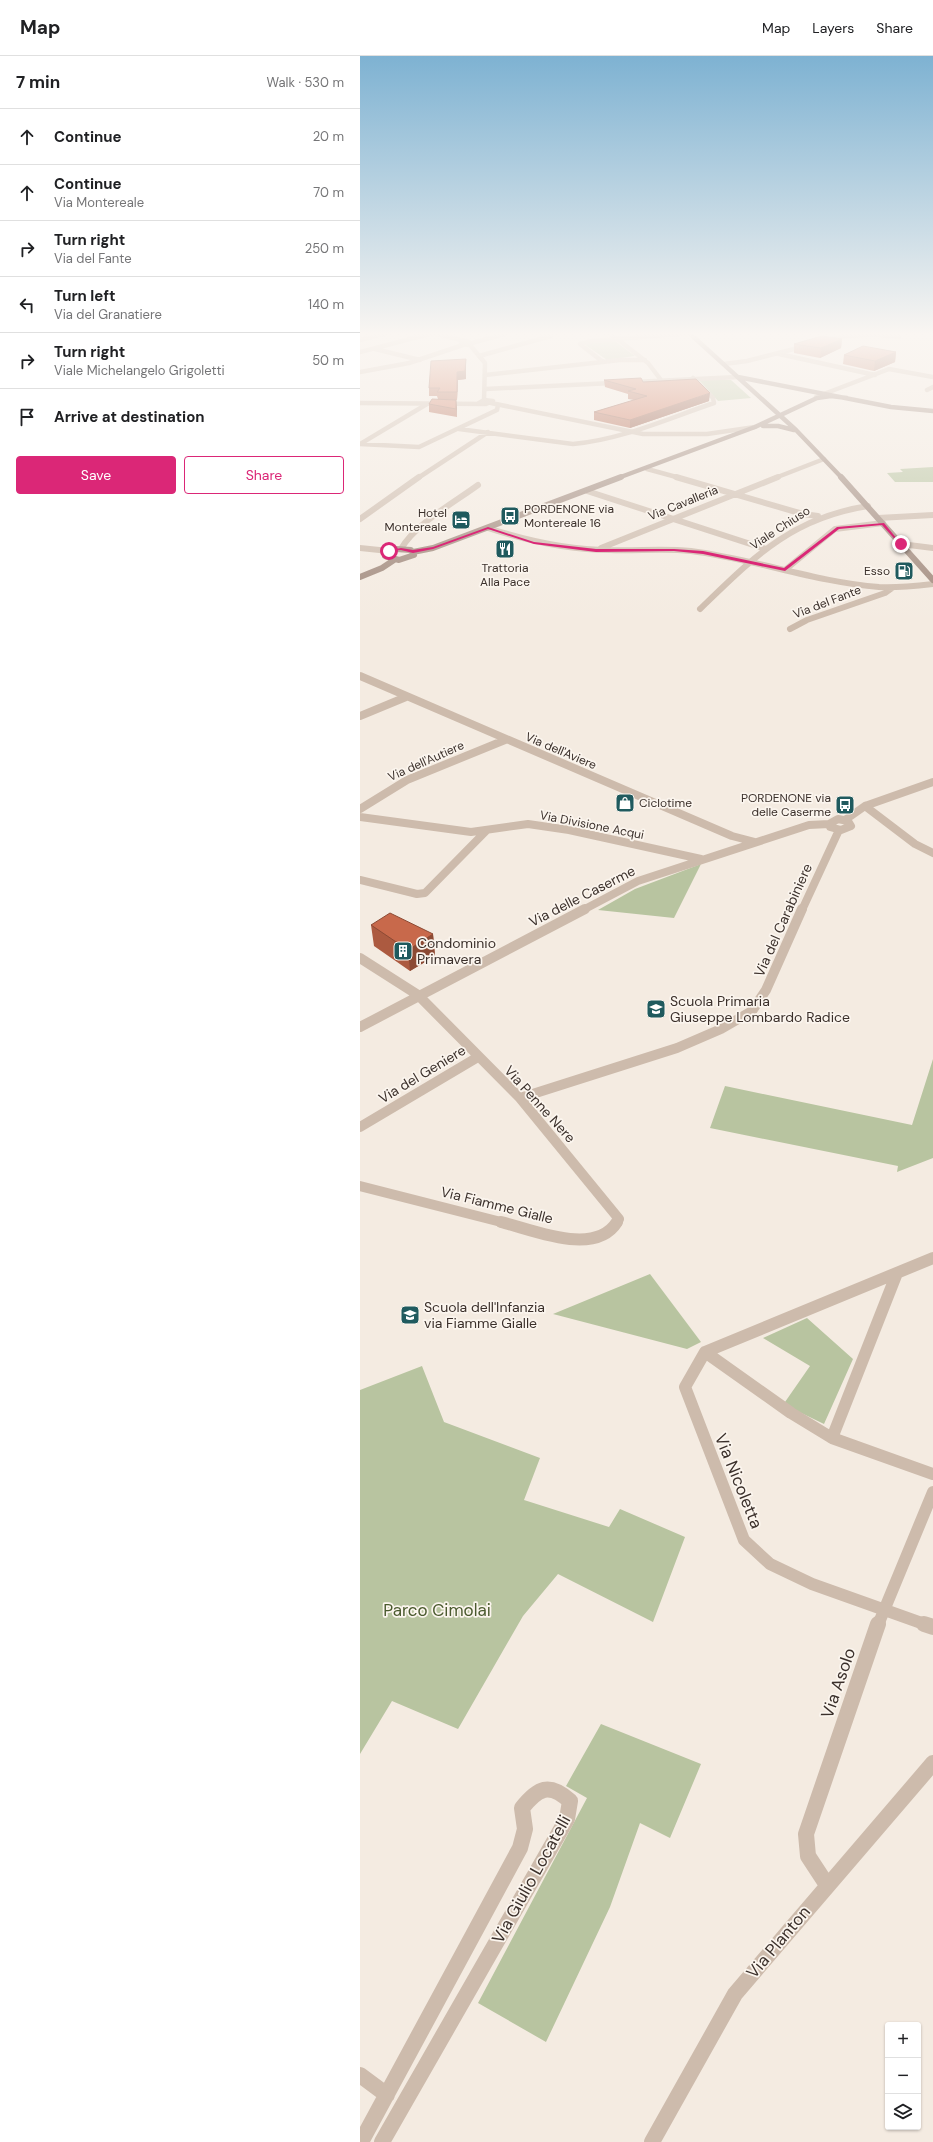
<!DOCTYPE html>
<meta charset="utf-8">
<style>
body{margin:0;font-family:"DM Sans",sans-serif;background:#f2f2f2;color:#202124}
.controls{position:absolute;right:12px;bottom:12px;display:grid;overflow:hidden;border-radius:4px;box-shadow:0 1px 3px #0004}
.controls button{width:36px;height:36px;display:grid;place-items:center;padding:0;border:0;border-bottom:1px solid #e0e0e0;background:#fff;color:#202124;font:20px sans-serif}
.stop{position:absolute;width:12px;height:12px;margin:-9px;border:3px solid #db2777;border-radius:50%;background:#fff}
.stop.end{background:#db2777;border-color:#fff;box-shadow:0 1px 4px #0008}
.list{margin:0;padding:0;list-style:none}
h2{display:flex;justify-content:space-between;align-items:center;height:52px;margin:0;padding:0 16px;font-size:17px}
h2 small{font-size:13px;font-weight:400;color:#757577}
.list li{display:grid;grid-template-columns:26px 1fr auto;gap:12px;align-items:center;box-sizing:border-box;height:56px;padding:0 16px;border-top:1px solid #e0e0e0}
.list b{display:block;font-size:15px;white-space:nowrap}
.list p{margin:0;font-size:13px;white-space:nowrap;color:#757577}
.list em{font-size:13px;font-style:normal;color:#757577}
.actions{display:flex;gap:8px;padding:12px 16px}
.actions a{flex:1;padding:9px 0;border:1px solid #db2777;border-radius:4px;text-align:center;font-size:14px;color:#db2777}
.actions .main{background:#db2777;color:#fff}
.icon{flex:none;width:22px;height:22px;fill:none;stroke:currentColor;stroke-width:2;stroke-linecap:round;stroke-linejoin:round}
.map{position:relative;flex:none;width:573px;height:2086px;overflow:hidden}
header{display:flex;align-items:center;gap:24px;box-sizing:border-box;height:56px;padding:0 20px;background:#fff;border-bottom:1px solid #e0e0e0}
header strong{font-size:19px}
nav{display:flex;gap:22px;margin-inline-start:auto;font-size:14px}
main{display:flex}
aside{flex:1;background:#fff}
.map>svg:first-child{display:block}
</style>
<header>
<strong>Map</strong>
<nav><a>Map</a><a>Layers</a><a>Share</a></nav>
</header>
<main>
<aside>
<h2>7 min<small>Walk · 530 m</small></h2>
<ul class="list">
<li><svg class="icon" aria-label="ahead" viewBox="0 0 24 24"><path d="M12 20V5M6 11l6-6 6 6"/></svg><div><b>Continue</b></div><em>20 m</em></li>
<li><svg class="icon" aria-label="ahead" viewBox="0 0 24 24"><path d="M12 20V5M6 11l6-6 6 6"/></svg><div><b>Continue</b><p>Via Montereale</p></div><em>70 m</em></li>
<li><svg class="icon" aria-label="right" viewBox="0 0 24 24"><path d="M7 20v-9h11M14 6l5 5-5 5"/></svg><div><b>Turn right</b><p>Via del Fante</p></div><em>250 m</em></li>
<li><svg class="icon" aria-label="left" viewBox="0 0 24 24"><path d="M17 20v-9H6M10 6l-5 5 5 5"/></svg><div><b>Turn left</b><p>Via del Granatiere</p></div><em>140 m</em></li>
<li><svg class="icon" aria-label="right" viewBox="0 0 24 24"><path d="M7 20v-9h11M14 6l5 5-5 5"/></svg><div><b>Turn right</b><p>Viale Michelangelo Grigoletti</p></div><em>50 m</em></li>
<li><svg class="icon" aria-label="arrive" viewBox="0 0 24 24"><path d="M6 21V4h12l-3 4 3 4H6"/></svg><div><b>Arrive at destination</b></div></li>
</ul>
<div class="actions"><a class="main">Save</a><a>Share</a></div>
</aside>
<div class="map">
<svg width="573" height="2086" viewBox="0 0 573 2086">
<rect width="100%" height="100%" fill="#f4ebe1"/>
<path fill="#b8c4a0" d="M255 285 275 300 247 304 224 288Z
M339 324H371L391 342 358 345Z
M573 411V426H535L527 417 543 416 540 413Z
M341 808 314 862 238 854 275 833Z
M573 1003V1102L537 1116 538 1110 350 1072 365 1030 552 1069Z
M290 1218 341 1286 327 1293 193 1258Z
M447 1262 493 1303 464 1368 433 1353 425 1346 450 1310 403 1282Z
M62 1310 84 1366 180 1402 164 1444 249 1471 260 1453 325 1481 293 1566 198 1518 163 1560 98 1673 32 1645 0 1698V1334Z
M241 1668 341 1708 310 1782 280 1767 250 1851 186 1986 118 1947 227 1742 206 1730Z"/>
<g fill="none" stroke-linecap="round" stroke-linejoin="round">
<path stroke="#cdbbac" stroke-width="4.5" d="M247 275 288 307 301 324
M509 278 539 281
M0 284 35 275
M463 285 485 280 506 279 514 275
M112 287 155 275
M15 293 60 304
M0 296 73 277
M419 298 515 319
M119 300 191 280 173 275
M243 306 220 288 232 285 329 277
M364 308 387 305 446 290
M0 316 49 307 103 289
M125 319 260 304H285
M125 333 378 321
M567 334 573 331
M456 341 529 313 573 321
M99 373 213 388C261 384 309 362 354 347L353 342 333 322
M0 388 59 391 137 354 138 349
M0 388 67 348
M287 413 320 422
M58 422 128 376
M415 422 464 403"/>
<path stroke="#cdbbac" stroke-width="6" d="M316 421 443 458 458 460
M227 435 406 493
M518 462 573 459
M0 463 59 421
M128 472C168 485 208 494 250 494 277 495 304 492 331 495 395 503 455 526 519 531 537 532 555 530 573 528
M541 488 573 492
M0 492 29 495
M241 492 418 421
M41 493C55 468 95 446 118 429
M425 514 475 473 523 467
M340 553C394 501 431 462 508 450
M430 573 447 564 525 537 532 532"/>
<path stroke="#cdbbac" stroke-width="8" d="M0 620 372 780 395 786
M0 660 46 641
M505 750 555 788 573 797
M0 753 47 724 145 684
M0 761 111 776 168 768 209 774 341 803
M478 763 488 765 491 770 481 774 470 771 469 768Z
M485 764 505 750 573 726
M0 824 57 838 65 837 126 775
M223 854 278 825 449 769 469 768
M442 854 479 774"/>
<path stroke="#cdbbac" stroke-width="10" d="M0 902 58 939 160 1042 259 1163 257 1167
M0 971 225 853
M160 1042 317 992 361 973 392 955 406 934 442 853
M0 1071 118 1001
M0 1130 145 1167"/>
<path stroke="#cdbbac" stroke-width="12" d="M141 1166C174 1174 235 1201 257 1166
M345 1296 431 1357 472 1382 573 1418
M472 1382 537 1217
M518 1569 573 1436
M567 1569 452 1528 410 1508 384 1484 325 1331 345 1296 573 1202"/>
<path stroke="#cdbbac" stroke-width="16" d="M564 1568 573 1571
M467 1829 448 1800 446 1778 518 1568
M0 2019 27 2039
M1 2086 160 1792 165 1773 162 1752C178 1732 189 1726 210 1745L207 1763 22 2086
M292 2086 375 1938 573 1707"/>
<path stroke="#cdbbac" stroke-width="4.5" d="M66 275 109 286
M104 287 101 288 110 289 125 307 124 344
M0 347 126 348 133 345 124 344 119 347
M131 347 283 378H347L395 371"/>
<path stroke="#a18a7d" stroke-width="4.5" d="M327 275 436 374 482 422
M378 321 531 351 573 355
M403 370H418L434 374
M258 422 395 371 457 342 471 340 487 342"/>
<path stroke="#a18a7d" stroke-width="6" d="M481 421 573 524
M36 493 51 494 54 499 39 504 25 500 26 497Z
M53 496 73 492 261 421
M0 521 22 512 34 504"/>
</g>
<path fill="#ac5a40" d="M482 283 481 292 460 302 434 297V288Z
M536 296 535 306 514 315 483 308 484 299Z
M106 311V323L98 324 97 344H96L97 361 69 356V348L78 343 77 340H69V332Z
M244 324 283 326 349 345 270 372 234 364V356L274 344 268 343V338L245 331Z
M11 869 73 878 75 900 50 915 14 890Z"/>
<path fill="#8c4a34" d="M482 283 481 292 460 302 461 292Z
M536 296 535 306 514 315 515 305Z
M106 303V323L98 324 97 344V316Z
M350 337 349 345 270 372V364Z
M96 344 97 352V361L96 353Z
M73 878 75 900 50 915 48 894Z"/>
<path fill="#c8694b" stroke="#8c4a34" d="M462 280 482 283 461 292 434 288Z
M503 290 536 296 515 305 484 299Z
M106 303 105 315 97 316V336H77L80 332H69L71 305Z
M281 322 283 326 336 323 350 337 270 364 234 356 287 340 268 335 276 333 244 324Z
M72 343 96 344V353L69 348Z
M30 857 73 878 48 894 11 869Z"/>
<linearGradient id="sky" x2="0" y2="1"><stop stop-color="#7eb2d2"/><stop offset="0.49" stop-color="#faf6f2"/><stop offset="1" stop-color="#faf6f2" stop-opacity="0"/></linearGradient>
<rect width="573" height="567" fill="url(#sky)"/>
<path fill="#db2777" d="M524 467 542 489H540L522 469 479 473 425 515 343 498 314 495 236 496 174 488 128 473 73 493 53 497 41 494 27 495 41 492 53 494 73 491 128 471 174 486 236 493H314L343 495 424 512 477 471Z"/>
<defs>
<symbol id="bus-square" viewBox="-11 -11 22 22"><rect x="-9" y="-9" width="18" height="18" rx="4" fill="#1f5a5e" stroke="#fbf5ee"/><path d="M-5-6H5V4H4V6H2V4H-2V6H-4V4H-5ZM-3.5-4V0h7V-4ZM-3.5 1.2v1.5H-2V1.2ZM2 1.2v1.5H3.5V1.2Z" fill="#fff"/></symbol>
<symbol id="hotel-square" viewBox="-11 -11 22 22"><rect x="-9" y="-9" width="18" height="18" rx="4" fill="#1f5a5e" stroke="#fbf5ee"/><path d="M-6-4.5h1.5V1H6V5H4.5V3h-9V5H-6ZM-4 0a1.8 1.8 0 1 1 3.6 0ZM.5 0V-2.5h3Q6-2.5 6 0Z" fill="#fff"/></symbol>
<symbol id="restaurant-square" viewBox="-11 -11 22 22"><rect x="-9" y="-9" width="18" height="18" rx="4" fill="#1f5a5e" stroke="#fbf5ee"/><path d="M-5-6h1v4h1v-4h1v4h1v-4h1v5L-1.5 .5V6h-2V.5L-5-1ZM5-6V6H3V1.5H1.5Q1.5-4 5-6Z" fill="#fff"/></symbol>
<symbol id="fuel-square" viewBox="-11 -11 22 22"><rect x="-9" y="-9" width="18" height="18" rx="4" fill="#1f5a5e" stroke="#fbf5ee"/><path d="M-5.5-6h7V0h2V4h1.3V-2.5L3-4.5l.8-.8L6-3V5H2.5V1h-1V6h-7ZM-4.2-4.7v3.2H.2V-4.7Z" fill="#fff"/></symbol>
<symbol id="shop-square" viewBox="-11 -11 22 22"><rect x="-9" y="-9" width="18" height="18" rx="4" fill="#1f5a5e" stroke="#fbf5ee"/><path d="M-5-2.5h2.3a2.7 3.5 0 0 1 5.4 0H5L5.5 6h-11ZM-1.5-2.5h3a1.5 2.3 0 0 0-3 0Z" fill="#fff"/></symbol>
<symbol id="building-square" viewBox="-11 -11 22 22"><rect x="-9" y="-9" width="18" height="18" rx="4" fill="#1f5a5e" stroke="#fbf5ee"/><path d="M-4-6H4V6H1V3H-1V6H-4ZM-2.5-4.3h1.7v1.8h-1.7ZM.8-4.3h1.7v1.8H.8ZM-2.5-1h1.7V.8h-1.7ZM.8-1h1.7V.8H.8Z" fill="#fff"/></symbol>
<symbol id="school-square" viewBox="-11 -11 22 22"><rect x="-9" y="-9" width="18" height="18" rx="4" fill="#1f5a5e" stroke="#fbf5ee"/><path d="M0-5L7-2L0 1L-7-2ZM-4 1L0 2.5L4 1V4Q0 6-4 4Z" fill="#fff"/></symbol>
</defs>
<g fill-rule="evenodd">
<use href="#bus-square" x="139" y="449" width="22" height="22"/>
<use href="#hotel-square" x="90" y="453" width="22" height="22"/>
<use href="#restaurant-square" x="134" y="482" width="22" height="22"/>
<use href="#fuel-square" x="533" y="504" width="22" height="22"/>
<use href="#shop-square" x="254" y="736" width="22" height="22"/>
<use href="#bus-square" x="474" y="738" width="22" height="22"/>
<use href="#building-square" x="32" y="884" width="22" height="22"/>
<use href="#school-square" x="285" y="942" width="22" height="22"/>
<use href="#school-square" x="39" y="1248" width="22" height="22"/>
</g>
<g text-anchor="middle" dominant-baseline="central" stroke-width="3.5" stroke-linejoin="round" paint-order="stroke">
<g font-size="12" fill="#3b302b" stroke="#fbf5ee">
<text transform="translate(323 447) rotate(-22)">Via Cavalleria</text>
<text transform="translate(420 472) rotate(-33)">Viale Chiuso</text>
<text transform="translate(467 546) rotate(-21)">Via del Fante</text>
<text transform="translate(201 695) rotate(23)">Via dell'Aviere</text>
<text transform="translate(66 705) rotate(-24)">Via dell'Autiere</text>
<text transform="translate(232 769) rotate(11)">Via Divisione Acqui</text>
</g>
<g font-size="12" fill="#3b302b" stroke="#fbf5ee" text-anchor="end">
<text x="164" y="453" text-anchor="start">PORDENONE via<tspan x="164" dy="14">Montereale 16</tspan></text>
<text x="87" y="457">Hotel<tspan x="87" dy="14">Montereale</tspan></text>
<text x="145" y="512" text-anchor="middle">Trattoria<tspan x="145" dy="14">Alla Pace</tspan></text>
<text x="530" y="515">Esso</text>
<text x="471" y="742">PORDENONE via<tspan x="471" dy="14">delle Caserme</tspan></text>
<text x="279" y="747" text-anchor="start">Ciclotime</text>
</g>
<g font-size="14" fill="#3b302b" stroke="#fbf5ee">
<text transform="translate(222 840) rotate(-27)">Via delle Caserme</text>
<text transform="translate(423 864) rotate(-66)">Via del Carabiniere</text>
<text transform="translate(62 1018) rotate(-31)">Via del Geniere</text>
<text transform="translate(180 1048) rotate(48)">Via Penne Nere</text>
<text transform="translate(137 1149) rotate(14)">Via Fiamme Gialle</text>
</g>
<g font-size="14" fill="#3b302b" stroke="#fbf5ee" text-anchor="start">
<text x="57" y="887">Condominio<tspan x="57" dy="16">Primavera</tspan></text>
<text x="310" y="945">Scuola Primaria<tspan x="310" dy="16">Giuseppe Lombardo Radice</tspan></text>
<text x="64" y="1251">Scuola dell'Infanzia<tspan x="64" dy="16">via Fiamme Gialle</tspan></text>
</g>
<g font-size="17" fill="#3b302b" stroke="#fbf5ee">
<text transform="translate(379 1425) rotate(68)">Via Nicoletta</text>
<text transform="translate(478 1627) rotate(-71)">Via Asolo</text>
<text transform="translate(171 1823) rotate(-61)">Via Giulio Locatelli</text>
<text transform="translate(418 1886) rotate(-50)">Via Planton</text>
</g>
<g font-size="17" fill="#4a5a2e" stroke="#fbf5ee">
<text x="77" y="1554">Parco Cimolai</text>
</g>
</g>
</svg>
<div class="controls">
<button>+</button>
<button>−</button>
<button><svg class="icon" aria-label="layers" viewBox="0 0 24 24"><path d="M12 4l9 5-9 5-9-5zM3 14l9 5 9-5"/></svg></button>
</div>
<div class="stop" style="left:29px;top:495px"></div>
<div class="stop end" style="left:541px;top:488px"></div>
</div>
</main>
